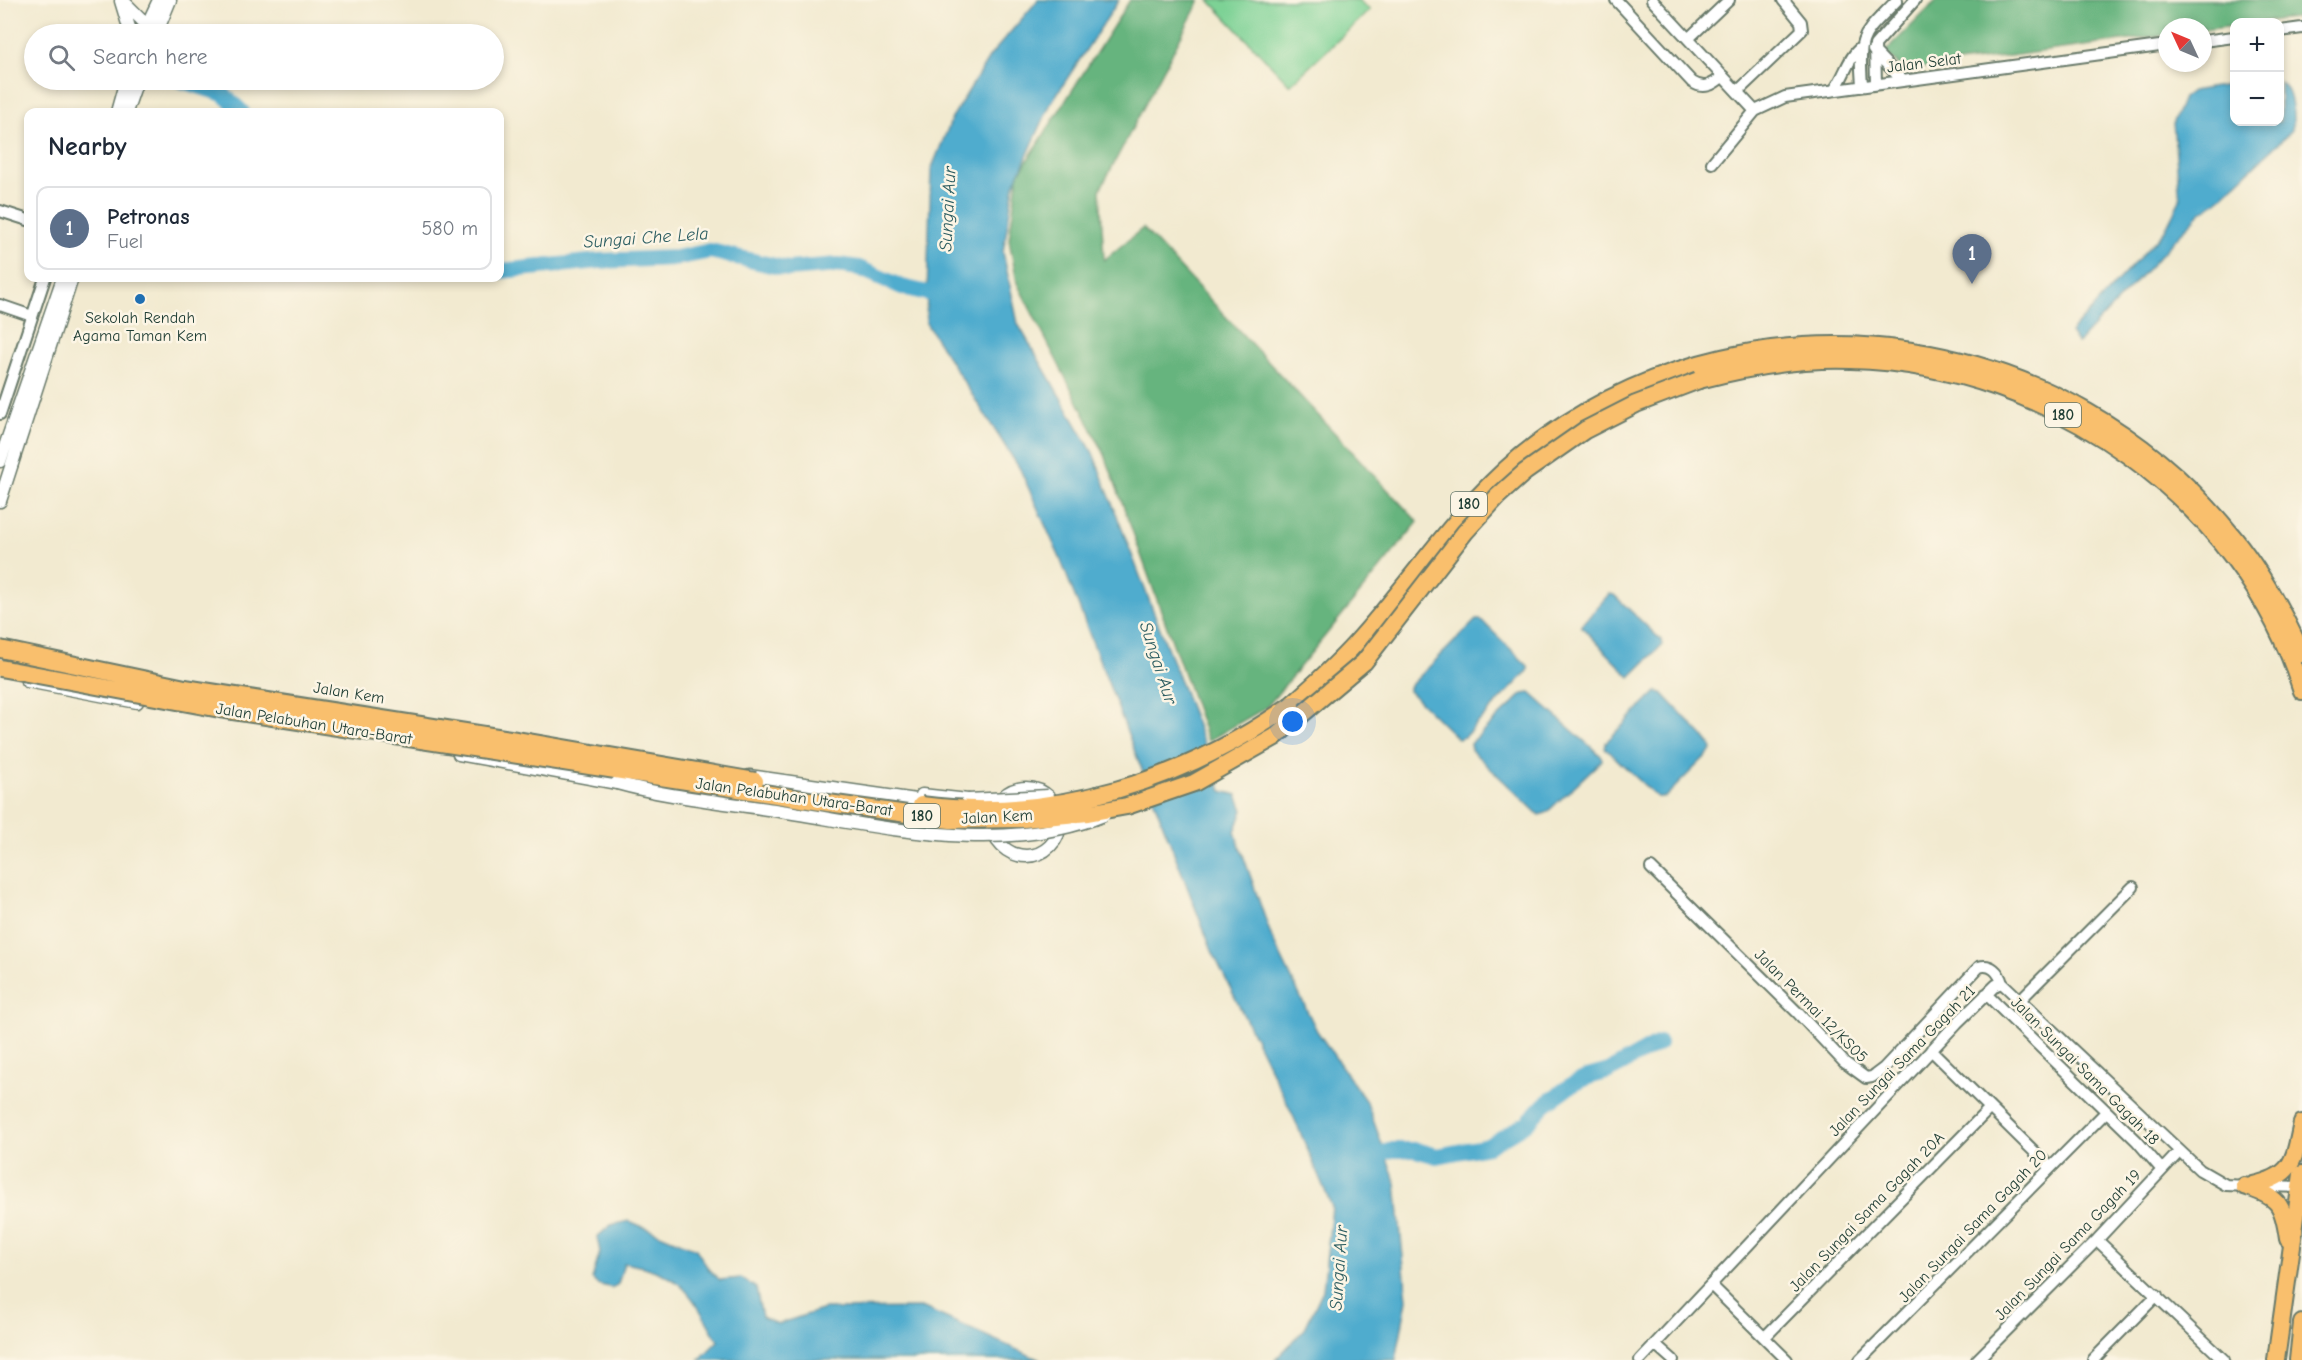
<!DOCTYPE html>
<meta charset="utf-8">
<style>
body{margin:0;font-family:"Comic Neue",sans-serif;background:#f6f6f7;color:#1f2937}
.controls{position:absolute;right:18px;top:18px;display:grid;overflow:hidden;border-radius:12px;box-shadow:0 3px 9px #0003}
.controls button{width:54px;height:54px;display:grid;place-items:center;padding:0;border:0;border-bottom:2px solid #e0e1e3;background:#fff;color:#1f2937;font:30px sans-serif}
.compass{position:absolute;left:2158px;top:18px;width:54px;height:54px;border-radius:50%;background:#fff;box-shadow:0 3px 9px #0003;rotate:314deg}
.you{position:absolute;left:1293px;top:722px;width:21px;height:21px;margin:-15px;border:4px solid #fff;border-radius:50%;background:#1a73e8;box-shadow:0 0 0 9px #1a73e833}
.badge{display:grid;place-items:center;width:39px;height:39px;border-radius:50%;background:#1f6fb2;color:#fff;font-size:20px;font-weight:700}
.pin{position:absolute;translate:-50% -50px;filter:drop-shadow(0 2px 3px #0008)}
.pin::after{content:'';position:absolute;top:32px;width:21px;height:18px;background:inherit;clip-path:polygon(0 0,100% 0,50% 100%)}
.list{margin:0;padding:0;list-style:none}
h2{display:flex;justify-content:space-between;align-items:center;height:78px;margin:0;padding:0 24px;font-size:26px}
h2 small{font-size:20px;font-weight:400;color:#747a83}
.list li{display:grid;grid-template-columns:39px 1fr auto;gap:18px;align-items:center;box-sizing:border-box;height:84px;margin:0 12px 12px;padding:0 12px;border:2px solid #e0e1e3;border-radius:12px}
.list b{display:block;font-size:22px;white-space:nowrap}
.list p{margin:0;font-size:20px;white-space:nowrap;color:#747a83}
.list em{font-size:20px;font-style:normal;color:#747a83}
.icon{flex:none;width:33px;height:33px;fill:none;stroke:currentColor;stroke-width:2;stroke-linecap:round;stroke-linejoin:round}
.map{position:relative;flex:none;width:2302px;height:1360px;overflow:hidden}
.search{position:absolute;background:#fff;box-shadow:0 3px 9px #0003;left:24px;top:24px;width:480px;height:66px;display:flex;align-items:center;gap:15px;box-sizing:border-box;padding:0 21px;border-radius:33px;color:#747a83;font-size:22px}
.panel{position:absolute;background:#fff;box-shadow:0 3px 9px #0003;left:24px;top:108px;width:480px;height:174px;border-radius:12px}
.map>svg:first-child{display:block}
</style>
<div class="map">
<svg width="2302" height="1360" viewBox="0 0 2302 1360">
<rect width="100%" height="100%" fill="#fcf5e5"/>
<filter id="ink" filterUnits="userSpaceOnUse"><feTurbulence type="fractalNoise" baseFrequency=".0167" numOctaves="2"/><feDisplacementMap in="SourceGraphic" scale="12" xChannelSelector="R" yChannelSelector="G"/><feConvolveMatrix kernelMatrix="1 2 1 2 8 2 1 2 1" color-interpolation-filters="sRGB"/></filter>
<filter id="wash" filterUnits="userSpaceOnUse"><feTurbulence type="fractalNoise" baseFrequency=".008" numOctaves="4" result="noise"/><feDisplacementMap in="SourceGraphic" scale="24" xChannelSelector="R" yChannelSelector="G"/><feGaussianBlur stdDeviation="1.35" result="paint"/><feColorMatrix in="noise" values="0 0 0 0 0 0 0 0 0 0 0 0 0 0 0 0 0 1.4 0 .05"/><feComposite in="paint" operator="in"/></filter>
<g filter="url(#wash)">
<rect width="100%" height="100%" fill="#f2ead0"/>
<path fill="#7dd295" stroke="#4e8864" stroke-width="1.5" d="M1209 0H1358L1370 10 1290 85Z"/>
<path fill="#66b47e" stroke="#427859" stroke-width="1.5" d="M1130 0H1200L1100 190 1104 260 1143 228 1418 522 1267 707 1208 741 1105 455 1017 283 1009 240 1018 175Z
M1937 0H2302V17L2260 22H2234V26L2203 30V27H2167V35L1913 69 1900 66 1885 52Z"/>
<path fill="#4facce" stroke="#377481" stroke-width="1.5" d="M1038 0H1119L1051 103 1014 185 1003 252 1018 324 1093 453 1222 791 1237 795 1243 810 1235 832 1272 938 1317 1031 1367 1103 1396 1183 1407 1300 1396 1360H1275L1304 1330 1323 1290 1332 1207 1292 1113 1212 951 1060 558 1020 469 926 323 931 170 953 116 990 56Z
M2280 82C2292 88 2295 118 2292 130L2216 202 2200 213 2078 343 2070 333 2165 230 2180 200 2173 122 2183 98 2192 91 2234 84V122H2280Z
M1609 594 1614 595 1661 640 1662 645 1630 677 1581 626Z
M1476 620H1481L1528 666V671L1464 737 1458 739 1409 691V687Z
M1656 692 1662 693 1711 745 1712 750 1665 797H1657L1605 748 1606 742Z
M1530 693 1601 756 1602 760 1546 813 1539 815 1471 750 1470 744 1523 694Z
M629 1221 696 1249 709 1270 720 1280 741 1278 756 1288 762 1317 778 1324 824 1309 924 1308 1040 1360H699L718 1341C690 1293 684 1273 624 1263L618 1284 612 1288 597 1284 592 1279 600 1252 597 1237 611 1225Z"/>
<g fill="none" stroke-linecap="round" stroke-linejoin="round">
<path stroke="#4facce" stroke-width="16" d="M179 80 223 94 242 112
M500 271 599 261 676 258 710 251 788 269 838 265 859 268 902 287 949 298
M1365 1160 1391 1150H1416L1437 1156 1488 1146 1527 1123 1545 1104 1570 1086 1588 1077 1609 1071 1659 1043"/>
</g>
</g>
<g filter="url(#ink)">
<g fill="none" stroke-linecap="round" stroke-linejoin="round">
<defs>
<path id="minor" d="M1616 0 1692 82C1704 90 1713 85 1723 76
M1652 0 1755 111
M2280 31 2302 28
M1688 39 1729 0
M2203 41 2234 37
M1873 50 1902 80
M1876 84 1875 45 1915 0
M1862 85C1858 33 1862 37 1897 0
M1834 90C1844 78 1848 58 1859 49
M1738 91 1802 30 1801 22 1783 0
M1712 163 1755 111 1785 97 2167 45
M0 211 28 220
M0 305 32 316
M0 414 45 278
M1651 868 1798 1013 1844 1062 1866 1078 1872 1077 1884 1068 1979 967C1991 963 1999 972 2002 983
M1986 994 2137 1141 2162 1170
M2021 999 2133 887
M1931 1050 2050 1167
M2264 1186 2302 1187
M2097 1240 2224 1360
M1711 1285 1787 1360
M1765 1337 1990 1108
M1655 1344 1673 1360
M1640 1360 1957 1023 1996 985 2002 983 2200 1170 2226 1185 2248 1186
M1860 1360 2106 1112
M1977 1360 2097 1240 2180 1151
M2093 1360 2157 1295"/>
<path id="tertiary" d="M122 0 156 34
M121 1 131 34
M143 34 159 0
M156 34 170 0
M117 112 126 80
M126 112 137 80
M0 461 63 278
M0 501 72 278
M27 681 137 702
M459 754 617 783 679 787
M749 776 930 802
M992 822a34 34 0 1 1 68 0a34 34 0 1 1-68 0Z
M922 795 968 800
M951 827 992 828"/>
<path id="primary" d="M1699 380C1749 367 1799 358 1851 360 2049 365 2243 500 2302 691
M1291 705C1314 685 1336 665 1356 643 1420 573 1467 492 1546 437 1765 282 2068 328 2234 538 2262 573 2284 614 2302 654
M2253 1185C2294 1176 2294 1160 2302 1123
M2244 1186C2279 1197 2283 1203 2288 1239
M2276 1360 2302 1174
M2298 1360 2302 1323"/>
</defs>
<use href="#minor" stroke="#697a6b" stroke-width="14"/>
<use href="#tertiary" stroke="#697a6b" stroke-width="15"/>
<use href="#primary" stroke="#697a6b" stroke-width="20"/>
<use href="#minor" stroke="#fff" stroke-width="10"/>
<use href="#tertiary" stroke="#fff" stroke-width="12"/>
<use href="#primary" stroke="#f9bf6d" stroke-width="16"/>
<defs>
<path id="tertiary-bridge" d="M617 783C667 797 722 802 774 810 881 826 1000 857 1104 815
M968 800 1048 796"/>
<path id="primary-bridge" d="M0 649 185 688 510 739 755 781
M0 668 220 709 828 803 951 820 1023 819 1088 813 1127 806 1194 783 1275 737 1364 662 1465 532 1498 496 1525 472 1585 430 1636 404 1699 380
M921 805C1052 823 1184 781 1291 705"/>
</defs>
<use href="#tertiary-bridge" stroke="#697a6b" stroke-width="15" stroke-linecap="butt"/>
<use href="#primary-bridge" stroke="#697a6b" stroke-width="20" stroke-linecap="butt"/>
<use href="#tertiary-bridge" stroke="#fff" stroke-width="12"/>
<use href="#primary-bridge" stroke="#f9bf6d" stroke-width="16"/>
</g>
</g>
<circle fill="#1f6fb2" stroke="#fcf5e5" stroke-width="2" cx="140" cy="299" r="6"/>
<g text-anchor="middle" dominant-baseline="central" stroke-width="5" stroke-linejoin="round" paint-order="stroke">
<g fill="#fcf5e5" stroke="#617469" stroke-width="1.5">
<rect x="2045" y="403" width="36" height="24" rx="4.5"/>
<rect x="1451" y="492" width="36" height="24" rx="4.5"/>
<rect x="904" y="804" width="36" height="24" rx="4.5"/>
</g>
<g font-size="15" font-weight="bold" fill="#1f3d34">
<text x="2063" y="415">180</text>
<text x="1469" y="504">180</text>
<text x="922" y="816">180</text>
</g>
<g font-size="16" fill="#1f3d34" stroke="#fcf5e5">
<text transform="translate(1924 63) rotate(-7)">Jalan Selat</text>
<text transform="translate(349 693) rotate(9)">Jalan Kem</text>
<text transform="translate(314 724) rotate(9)">Jalan Pelabuhan Utara-Barat</text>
<text transform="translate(794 797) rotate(8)">Jalan Pelabuhan Utara-Barat</text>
<text transform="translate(997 817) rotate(-3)">Jalan Kem</text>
<text transform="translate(1811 1006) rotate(45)">Jalan Permai 12/KS05</text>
<text transform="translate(1902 1061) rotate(-46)">Jalan Sungai Sama Gagah 21</text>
<text transform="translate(2085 1071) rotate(45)">Jalan Sungai Sama Gagah 18</text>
<text transform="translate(1867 1212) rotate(-46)">Jalan Sungai Sama Gagah 20A</text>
<text transform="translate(1973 1226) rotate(-46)">Jalan Sungai Sama Gagah 20</text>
<text transform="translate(2068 1245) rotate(-46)">Jalan Sungai Sama Gagah 19</text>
</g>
<g font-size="16" fill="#1f3d34" stroke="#fcf5e5">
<text x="140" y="318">Sekolah Rendah<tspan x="140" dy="18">Agama Taman Kem</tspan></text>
</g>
<g font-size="18" font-style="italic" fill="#2d5e62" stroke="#fcf5e5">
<text transform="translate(948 209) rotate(-87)">Sungai Aur</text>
<text transform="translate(646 238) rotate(-4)">Sungai Che Lela</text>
<text transform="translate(1158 663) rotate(72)">Sungai Aur</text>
<text transform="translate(1339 1268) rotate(-86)">Sungai Aur</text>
</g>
</g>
</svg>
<div class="controls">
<button>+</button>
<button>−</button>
</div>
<svg class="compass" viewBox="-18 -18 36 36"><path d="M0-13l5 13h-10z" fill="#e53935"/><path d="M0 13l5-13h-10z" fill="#747a83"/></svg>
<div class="you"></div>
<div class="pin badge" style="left:1972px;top:284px;background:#5c6f8a">1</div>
<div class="search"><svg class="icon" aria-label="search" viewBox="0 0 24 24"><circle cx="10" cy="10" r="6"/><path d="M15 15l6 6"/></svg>Search here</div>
<section class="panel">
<h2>Nearby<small></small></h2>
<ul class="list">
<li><span class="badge" style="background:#5c6f8a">1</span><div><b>Petronas</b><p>Fuel</p></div><em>580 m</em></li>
</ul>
</section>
</div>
